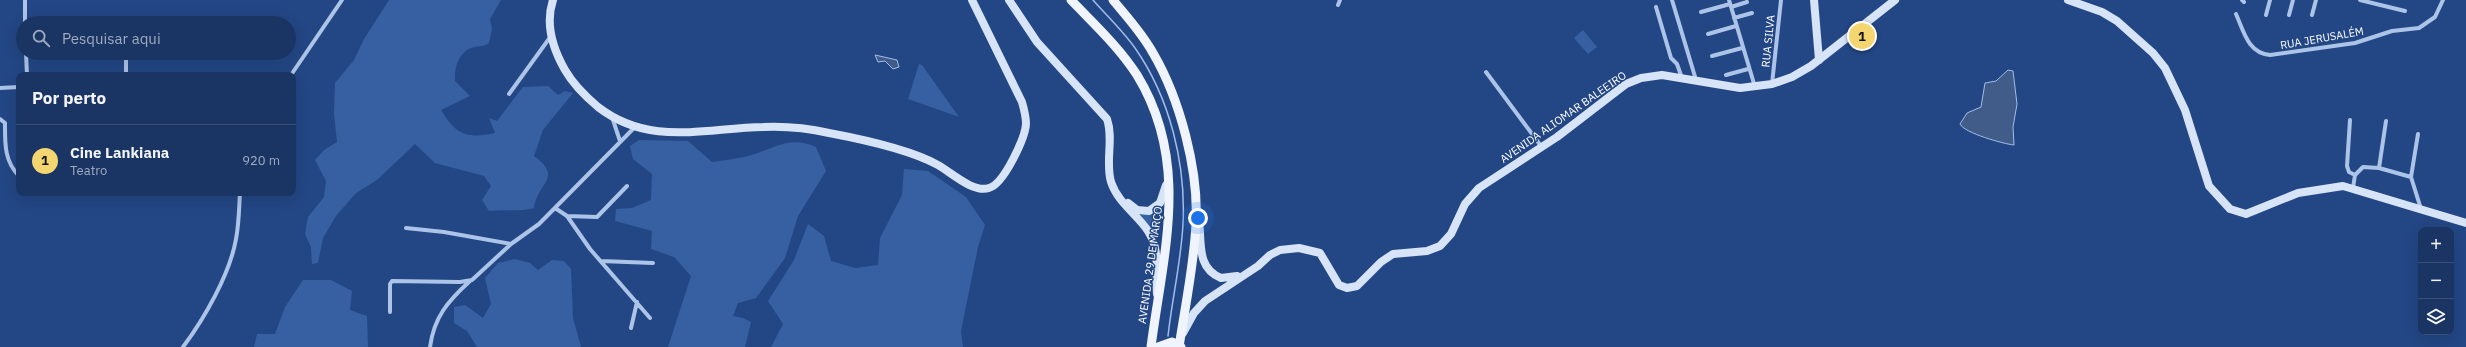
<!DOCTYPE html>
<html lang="pt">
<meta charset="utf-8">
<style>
body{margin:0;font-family:"IBM Plex Sans",sans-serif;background:#233d6a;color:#f1f3f6}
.controls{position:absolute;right:12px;bottom:12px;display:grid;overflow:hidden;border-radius:8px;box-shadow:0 4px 16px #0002}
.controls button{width:36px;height:36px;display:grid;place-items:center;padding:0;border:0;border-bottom:1px solid #385078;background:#1a3564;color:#f1f3f6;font:20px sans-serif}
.you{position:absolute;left:1198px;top:218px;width:14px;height:14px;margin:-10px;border:3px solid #fff;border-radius:50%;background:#1a73e8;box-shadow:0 0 0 6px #1a73e833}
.badge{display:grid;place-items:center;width:26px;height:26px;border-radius:50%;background:#f4d670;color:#111;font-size:13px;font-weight:700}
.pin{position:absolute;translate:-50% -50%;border:2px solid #fff;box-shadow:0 1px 4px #0006}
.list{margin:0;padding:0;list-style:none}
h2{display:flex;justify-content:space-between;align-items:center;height:52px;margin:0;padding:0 16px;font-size:17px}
h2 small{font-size:13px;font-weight:400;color:#9fabbf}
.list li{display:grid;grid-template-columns:26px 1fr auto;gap:12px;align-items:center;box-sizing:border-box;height:72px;padding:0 16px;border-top:1px solid #385078}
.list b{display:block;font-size:15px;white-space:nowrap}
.list p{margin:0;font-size:13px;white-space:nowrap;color:#9fabbf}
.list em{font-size:13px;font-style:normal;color:#9fabbf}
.icon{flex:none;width:22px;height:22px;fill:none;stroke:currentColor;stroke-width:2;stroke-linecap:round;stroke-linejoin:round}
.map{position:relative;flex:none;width:2466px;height:347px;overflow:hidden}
.search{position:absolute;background:#1a3564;box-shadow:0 4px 16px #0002;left:16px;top:16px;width:280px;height:44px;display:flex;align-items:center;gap:10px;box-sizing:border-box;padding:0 14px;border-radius:22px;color:#9fabbf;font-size:15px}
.panel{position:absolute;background:#1a3564;box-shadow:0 4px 16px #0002;left:16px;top:72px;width:280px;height:124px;border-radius:8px}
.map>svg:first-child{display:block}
</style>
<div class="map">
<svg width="2466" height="347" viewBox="0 0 2466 347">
<rect width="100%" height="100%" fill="#234785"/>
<path fill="#3760a2" d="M389 0H501L490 19 492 29 489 43C482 48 478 45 471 48 458 53 454 69 455 81L470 96 441 110C456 135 467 139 495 133L489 118 497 121 523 87 548 86 558 95 565 91 573 93 543 130 534 156C564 178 537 183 534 208 519 212 504 209 489 211L482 200 491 186 484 176 435 163 415 144 377 180 356 193 336 216 323 238 318 263 312 264 311 247 305 234 308 217 324 197 326 181 315 160 324 150 337 142 334 114 335 83 354 60 364 39Z
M1583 30 1597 47 1588 54 1574 38Z
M919 64 922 65 959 117 908 99Z
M639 140 688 141 712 162C724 160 736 159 748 156 776 149 787 135 816 147L826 171 798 216 785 258 756 298 738 303 733 316 743 318 751 322 745 347H668L691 276 674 257 651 249 652 231 615 221 616 209 632 208 651 200 652 174 633 159 630 146Z
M904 169 928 171 966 197 985 225 978 247 961 331 963 347H771L783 324 768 301 794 260 808 224 824 236 831 261 855 268 878 265 880 238 902 195Z
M1154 213 1157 218 1153 235 1138 215Z
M515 259 530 263 538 270 552 260 564 261 571 269 573 318 581 347H477L467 331 454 323V307L465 305 483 318 491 304 485 278 498 263Z
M303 280H331L352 291 350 310 367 316 368 347H254L257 334H275L285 307Z"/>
<path fill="#425c89" stroke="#a1beea" d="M875 55 897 60 899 67 893 69 885 61 878 62Z
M2008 70 2013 71 2017 104 2013 127 2014 145C2004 144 1964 133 1960 124L1967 113 1981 107 1985 83 1996 81Z"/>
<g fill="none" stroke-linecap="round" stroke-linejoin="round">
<path stroke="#a1beea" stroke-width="1.5" d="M1093 0C1107 16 1123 31 1135 48 1170 98 1186 164 1183 224 1181 262 1172 299 1168 336"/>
<path stroke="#adc4e9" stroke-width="4" d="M1672 0 1696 80
M1729 0 1755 87
M2242 0 2244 2
M2360 0 2405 11
M1338 5 1340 0
M1656 7 1671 58 1677 64 1682 78
M1731 7 1747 2
M1701 12 1730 4
M2236 14C2244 32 2248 53 2270 55L2355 43 2392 31 2419 28 2435 17 2443 0
M2266 15 2270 0
M2289 15 2293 0
M2312 15 2316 0
M1734 18 1752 13
M25 23V0
M1708 34 1736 26
M26 53 27 75
M1712 56 1742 48
M1486 72 1541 146
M126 75V53
M291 75 342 0
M1726 75 1748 69
M1772 84 1781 0
M0 88 19 87
M509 94 551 36
M612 117 620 141
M0 119 5 123C5 143 4 161 19 176
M2350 120 2347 166 2349 172 2355 175
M2379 168 2386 121
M2411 177 2418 134
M2353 188 2355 175 2363 167 2379 168 2411 177 2421 209
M555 208 567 216 590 249 650 318
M567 216 597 217 627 186
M406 228 444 232 511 244
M601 261 653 263
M390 312V284L392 281 460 282 472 280 511 244 539 224 634 128
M631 328 637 302
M183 347C204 319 230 274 236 239 239 224 239 208 240 193
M430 347C434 317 448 301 470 281"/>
<path stroke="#d7e3f7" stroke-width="8" d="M553 0C545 24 553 49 565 70 573 84 585 96 598 107 650 147 704 128 763 127 785 126 807 128 829 133 861 139 911 150 938 165 952 173 973 193 989 188 1004 184 1025 138 1026 124 1026 116 1024 109 1022 102L972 0
M1009 0 1037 42 1107 119C1114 139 1105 161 1111 182 1118 203 1137 214 1148 231 1161 251 1155 273 1157 294
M1814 0 1819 60
M2068 0 2102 12 2117 21 2153 53 2165 68 2185 110 2209 186 2230 209 2246 214 2298 193 2343 186 2466 223
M1128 203 1137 210 1149 211 1160 203 1166 185
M1199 221C1202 242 1196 268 1221 278L1237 276
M1183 333 1194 313 1205 301 1258 266 1270 255 1280 250 1299 248 1320 253 1339 285 1347 288 1357 286 1381 262 1393 254 1427 251 1440 246 1451 234 1465 204 1479 188 1557 137 1626 84 1641 78 1662 75 1740 88 1772 84 1792 77 1811 66 1895 0"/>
<path stroke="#f0f4fe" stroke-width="9" d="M1071 0C1094 24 1119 47 1137 75 1191 163 1163 254 1151 347
M1113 0C1127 17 1142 33 1153 53 1180 99 1199 171 1196 224 1194 265 1185 307 1179 347
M1158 347 1172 342 1181 347"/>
</g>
<g text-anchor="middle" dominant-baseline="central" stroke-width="3" stroke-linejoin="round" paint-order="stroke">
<g font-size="11" fill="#fff" stroke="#234785">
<text transform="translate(2322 38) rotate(-10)">RUA JERUSALÉM</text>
<text transform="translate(1768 41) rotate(-84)">RUA SILVA</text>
<text transform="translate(1563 117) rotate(-35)">AVENIDA ALIOMAR BALEEIRO</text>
<text transform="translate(1150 265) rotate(-82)">AVENIDA 29 DE MARÇO</text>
</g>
</g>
</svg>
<div class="controls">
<button>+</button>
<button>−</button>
<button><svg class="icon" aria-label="layers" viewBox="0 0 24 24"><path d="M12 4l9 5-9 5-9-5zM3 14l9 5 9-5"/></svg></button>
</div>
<div class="you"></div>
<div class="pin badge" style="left:1862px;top:36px">1</div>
<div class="search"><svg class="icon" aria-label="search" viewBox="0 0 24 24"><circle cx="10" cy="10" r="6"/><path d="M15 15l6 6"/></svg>Pesquisar aqui</div>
<section class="panel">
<h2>Por perto<small></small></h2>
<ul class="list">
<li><span class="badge">1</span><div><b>Cine Lankiana</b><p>Teatro</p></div><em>920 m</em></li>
</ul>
</section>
</div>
